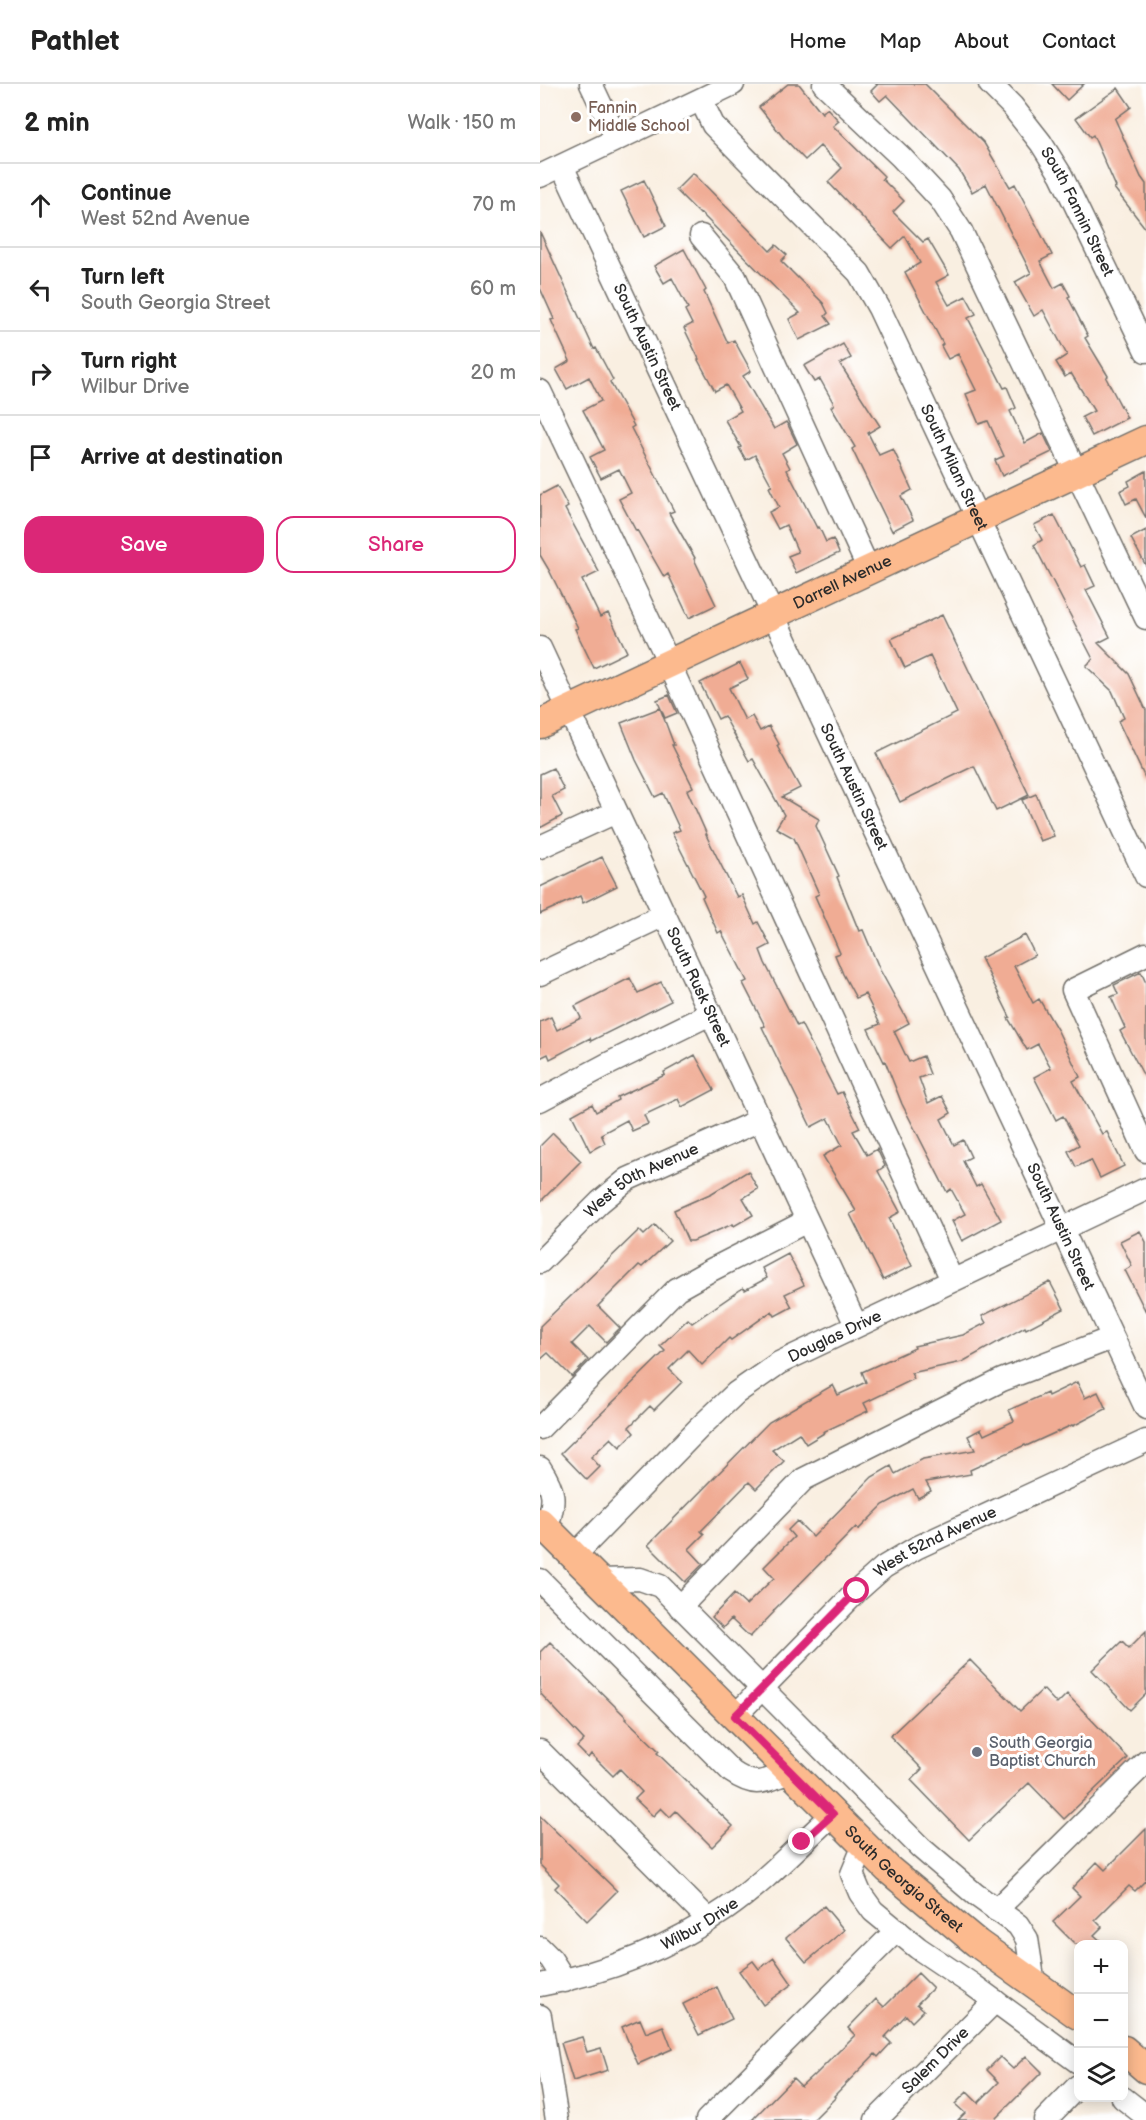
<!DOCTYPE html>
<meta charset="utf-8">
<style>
body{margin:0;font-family:"Balsamiq Sans",sans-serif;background:#f2f2f2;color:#222}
.controls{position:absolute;right:18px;bottom:18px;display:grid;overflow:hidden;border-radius:12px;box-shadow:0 3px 15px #0003}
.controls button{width:54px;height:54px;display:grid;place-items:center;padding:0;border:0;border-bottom:2px solid #e0e0e0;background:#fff;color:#222;font:30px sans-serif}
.stop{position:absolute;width:18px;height:18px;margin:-14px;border:4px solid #db2777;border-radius:50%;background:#fff}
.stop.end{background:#db2777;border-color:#fff;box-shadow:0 2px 6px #0008}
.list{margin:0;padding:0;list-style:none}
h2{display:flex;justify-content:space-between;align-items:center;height:78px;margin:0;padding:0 24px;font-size:26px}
h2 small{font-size:20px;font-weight:400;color:#767676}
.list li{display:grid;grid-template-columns:39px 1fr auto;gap:18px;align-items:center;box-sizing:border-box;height:84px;padding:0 24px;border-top:2px solid #e0e0e0}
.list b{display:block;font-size:22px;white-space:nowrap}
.list p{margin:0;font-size:20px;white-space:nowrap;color:#767676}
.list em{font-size:20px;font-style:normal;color:#767676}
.actions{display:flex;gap:12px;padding:18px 24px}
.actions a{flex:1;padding:14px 0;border:2px solid #db2777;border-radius:18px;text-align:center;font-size:21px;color:#db2777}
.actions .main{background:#db2777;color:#fff}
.icon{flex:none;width:33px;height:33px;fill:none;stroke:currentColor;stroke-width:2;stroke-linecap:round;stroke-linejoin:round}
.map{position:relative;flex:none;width:606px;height:2036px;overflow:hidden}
header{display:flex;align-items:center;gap:36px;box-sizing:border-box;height:84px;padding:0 30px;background:#fff;border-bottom:2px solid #e0e0e0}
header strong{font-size:28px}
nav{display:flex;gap:33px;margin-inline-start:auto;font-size:21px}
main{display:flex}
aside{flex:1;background:#fff}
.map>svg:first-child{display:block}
</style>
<header>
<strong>Pathlet</strong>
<nav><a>Home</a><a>Map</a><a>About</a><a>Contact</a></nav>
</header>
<main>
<aside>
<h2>2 min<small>Walk · 150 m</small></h2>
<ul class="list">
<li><svg class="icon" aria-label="ahead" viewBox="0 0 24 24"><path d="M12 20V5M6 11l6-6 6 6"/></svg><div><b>Continue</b><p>West 52nd Avenue</p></div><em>70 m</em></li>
<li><svg class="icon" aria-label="left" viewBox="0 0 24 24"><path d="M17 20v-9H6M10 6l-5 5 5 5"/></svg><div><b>Turn left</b><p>South Georgia Street</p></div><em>60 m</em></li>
<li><svg class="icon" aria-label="right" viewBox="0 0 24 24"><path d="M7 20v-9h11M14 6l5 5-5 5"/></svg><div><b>Turn right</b><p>Wilbur Drive</p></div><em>20 m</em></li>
<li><svg class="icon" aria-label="arrive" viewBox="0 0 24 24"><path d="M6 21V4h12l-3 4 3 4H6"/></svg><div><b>Arrive at destination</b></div></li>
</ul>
<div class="actions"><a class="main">Save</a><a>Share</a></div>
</aside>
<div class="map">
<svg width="606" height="2036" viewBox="0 0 606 2036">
<rect width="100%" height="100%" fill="#fff"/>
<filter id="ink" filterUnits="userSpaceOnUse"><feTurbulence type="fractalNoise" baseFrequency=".0167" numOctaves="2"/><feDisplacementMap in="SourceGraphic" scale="12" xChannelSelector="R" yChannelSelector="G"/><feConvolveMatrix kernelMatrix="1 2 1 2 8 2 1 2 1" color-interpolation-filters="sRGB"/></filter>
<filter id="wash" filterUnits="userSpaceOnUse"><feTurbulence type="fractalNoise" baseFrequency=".008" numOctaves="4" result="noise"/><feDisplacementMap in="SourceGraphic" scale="24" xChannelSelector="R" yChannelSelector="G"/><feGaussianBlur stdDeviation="1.35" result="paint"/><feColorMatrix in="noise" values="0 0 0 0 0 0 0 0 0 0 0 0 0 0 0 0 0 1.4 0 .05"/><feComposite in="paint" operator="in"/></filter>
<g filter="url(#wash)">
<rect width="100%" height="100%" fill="#f9efe1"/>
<g id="blocks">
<path fill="#f0ac94" d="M248 0H259L282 29 287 24 299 37 293 42 344 92 342 95 364 117 353 128 383 158 388 155 409 191 396 198 409 221 426 212 436 230 428 234 464 304 467 303 476 324 470 327 485 359 503 349 512 368 462 392 455 376 464 372 448 337 439 340 426 310 436 306 418 270 408 275 401 262 403 260 365 188 380 179 365 152 352 164 288 98 302 84 280 62 265 76 243 53 219 23Z
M336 0H385L444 59 470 103 475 100 512 171 500 177 514 204 523 199 530 212 528 213 548 252 545 254 568 292 566 294 587 334 552 352 542 333 554 327 531 289 525 293 516 278 527 271 503 226 494 232 475 198 491 189 446 100 432 108 419 86 347 11 340 17 331 7 337 1Z
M512 0H544L527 16Z
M578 4 591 23 575 35 601 93 606 100V145L574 104 576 103 553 51 550 53 536 34Z
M153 89 230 167 236 161 247 171 241 177 283 219 288 229 285 232 291 240 259 256 249 235 260 229 161 129 160 130 136 106Z
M104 96 126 142 104 153 81 107Z
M0 148 54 265 56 264 73 296 70 298 94 342 91 344 134 427 129 429 155 474 154 475 176 521 149 534 128 490 124 493 97 446 96 447 79 415 91 409 79 385 61 394 50 373 64 366 43 326 61 317 49 293 27 305 16 285 30 277 11 236 14 235 0 204Z
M144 165 166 206 164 208 188 259 194 256 211 287 203 292 234 345 246 338 248 341 257 360 242 369 250 384 247 386 277 444 279 443 286 458 293 455 299 469 256 489 248 472 258 468 246 441 238 445 229 428 239 423 229 403 232 402 215 371 206 376 199 364 201 363 185 336 201 327 186 301 175 307 158 276 159 275 144 244 152 240 145 226 148 224 132 194 124 199 114 182Z
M303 260 311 274 300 280 340 342 328 349 339 371 353 365 372 406 361 412 373 436 352 447 312 365 315 363 291 323 294 320 280 295 274 298 264 282Z
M606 387V434L596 415 586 420 580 407 590 402 588 397Z
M17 402 28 423 25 425 59 488 42 496 60 533 68 529 87 568 54 584 35 545 38 544 9 486 0 471V411Z
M514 431 541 483 545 481 555 502 546 506 570 553 558 559 589 590 606 626V696L578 637 584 634 572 607 546 582 553 575 494 461 502 456 494 441Z
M606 446V482L591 454Z
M402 531 489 711 456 727 434 682 360 718 336 669 417 629 390 572 365 584 351 555Z
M200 579 208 595 189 604 205 636 212 632 220 647 229 642 239 660 237 662 260 704 242 713 279 735 276 742 299 792 297 793 319 847 323 846 340 886 369 939 354 947 369 978 383 972 390 990 379 994 388 1019 402 1012 411 1029 401 1035 414 1061 423 1056 431 1073 423 1077 436 1103 441 1100 461 1136 422 1157 412 1137 425 1130 411 1105 407 1108 362 1020 345 977 344 978 328 945 340 940 325 910 316 914 303 890 295 871 300 869 275 812 279 810 254 754 236 744 244 731 213 675 209 677 184 632 178 635 160 599Z
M129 611 137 629 125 634 117 616Z
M120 624 134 661H132L153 703 147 706 167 751H166L197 813 202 811 215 840 218 838 230 861 220 866 225 879 257 942 261 940 297 1010 302 1008 320 1044 313 1047 327 1071 337 1065 345 1082 338 1087 360 1128 349 1134 372 1182 343 1196 310 1130 316 1127 283 1072 302 1061 288 1034 271 1043 222 943 225 942 203 899 207 897 181 847 178 849 162 813 164 812 132 749 140 746 123 709 115 713 96 676 81 639Z
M13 684 24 706 12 712 22 732 0 744V690Z
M496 710 514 752 500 757 482 716Z
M62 773 77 802 43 819 40 812 0 830V803Z
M485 851 495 871 474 882 493 919 499 915 518 947 540 993 533 997 562 1050 567 1048 584 1082 560 1094 551 1076 536 1083 528 1067 539 1061 523 1032 516 1036 494 993 511 984 498 960 487 966 468 934 470 933 441 874Z
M601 888 606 899V996L580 947 585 944 571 913 578 910 574 901Z
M90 894 98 909 121 898 131 917 51 957 50 954 10 975 8 970 0 974V938L11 933 17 946 41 934 35 922Z
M155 971 174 1006 142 1023 138 1015 104 1031 108 1040 92 1047 87 1036 61 1050 65 1059 50 1067 32 1031 52 1020 56 1028 78 1016 77 1013 125 991 124 988Z
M13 1049 41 1077 0 1118V1062Z
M208 1087 218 1105 203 1114 213 1131 194 1142 193 1140 153 1157H148L134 1126 172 1109Z
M115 1141 130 1157 102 1183 99 1181 58 1222 80 1244 66 1258 50 1242 32 1260 48 1276 32 1293 8 1269 0 1276V1242L99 1146 104 1151Z
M600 1147 606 1158V1228L585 1186 592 1182 580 1157Z
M248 1170 264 1201 245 1210 252 1223 235 1232 232 1227 191 1256 189 1254 162 1281 148 1266 129 1285 142 1298 114 1326 110 1322 89 1343 94 1349 80 1363 71 1354 51 1373 60 1383 47 1396 21 1369 125 1267 120 1262 148 1235 152 1239 203 1204 205 1206 227 1194 222 1184Z
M510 1198 524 1225 486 1245 485 1243 422 1278 371 1289 374 1295 324 1319 328 1327 283 1348 284 1349 266 1360 259 1349 232 1366 244 1377 216 1405 209 1398 161 1447 164 1450 149 1465 163 1480 145 1498 108 1461 229 1338 293 1301 298 1311 326 1298 322 1288 375 1264 374 1262 423 1251 446 1239 442 1232Z
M537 1298 545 1314 558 1308 566 1325 533 1342 532 1341 486 1362 485 1361 430 1386 431 1390 386 1398 391 1407 378 1414 373 1405 343 1421 318 1446 316 1443 233 1527 234 1528 210 1553 191 1535 183 1544 172 1533 194 1510 206 1521 234 1494 224 1483 254 1453 248 1446 257 1437 273 1453 332 1393 351 1382 355 1390 383 1375 435 1366 428 1352 441 1345 444 1351 474 1337 469 1326 507 1309 508 1312Z
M606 1547V1610L590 1626 552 1586 582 1557 589 1564Z
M10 1558 87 1634 86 1635 119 1667 117 1669 193 1742 172 1763 136 1727 130 1733 121 1724 113 1732 95 1715 102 1708 80 1685 73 1692 51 1670 48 1674 37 1663 44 1656 0 1609V1568Z
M430 1576 480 1627 503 1605 517 1620 527 1610 588 1674 524 1735 489 1699 429 1756 371 1696 382 1685 350 1652Z
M0 1732 77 1807 47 1837 15 1804 19 1800 0 1781Z
M606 1745V1796L595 1807 589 1802 555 1836 562 1843 554 1851 564 1860H535L513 1838 540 1812 532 1804 557 1778 565 1786Z
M284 1822 304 1846 266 1878 246 1854Z
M234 1874 252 1900 223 1921 199 1887 213 1877 219 1885Z
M378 1889 393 1904 377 1920 384 1926 372 1938 366 1931 345 1953 351 1959 338 1973 335 1970 294 2012 296 2013 273 2036H212L253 1994 261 2002 273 1991 274 1992 315 1951 308 1944 336 1915 344 1923Z
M177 1903 192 1935 159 1951 143 1920Z
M100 1935 106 1949 123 1942 132 1965 98 1980 82 1943Z
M42 1953 47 1968 61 1964 68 1986 33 1997 21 1959Z
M486 1972 502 1988 454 2036H418L425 2029 415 2020 427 2008 438 2019 459 1998 447 1986 460 1973 473 1985Z"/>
</g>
</g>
<g filter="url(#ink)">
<use href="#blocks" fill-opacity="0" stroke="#73706b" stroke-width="1.5"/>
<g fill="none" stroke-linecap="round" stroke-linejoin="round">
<defs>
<g id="minor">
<path d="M51 0 77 55"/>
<path d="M284 0 361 73 400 115 421 147 606 534"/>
<path id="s1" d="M450 0 472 22 501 59 521 91 606 267"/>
<path id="s2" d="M161 16 173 41 319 189 339 224 606 792"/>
<path id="s3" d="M22 82 606 1324"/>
<path d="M0 92 193 0"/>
<path d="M161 152 195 193 329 486"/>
<path d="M0 307 122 564 412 1196"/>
<path id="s4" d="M0 564 316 1241"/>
<path d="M0 763 76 728"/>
<path d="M606 870 533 906 606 1067"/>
<path d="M0 890 124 831"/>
<path d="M0 1016 66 981 170 930"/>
<path id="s5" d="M0 1178 60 1118 88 1095 220 1036"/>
<path d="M0 1344 137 1205 171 1186 267 1137"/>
<path d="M0 1384C17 1410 14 1416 7 1445"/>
<path id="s6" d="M34 1472 159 1344 196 1309 239 1279 606 1105"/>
<path d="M0 1496 192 1688C217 1705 224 1697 250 1688"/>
<path d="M58 1496 100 1495 120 1502 381 1764 436 1811 478 1841 487 1855 494 1900"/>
<path d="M140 1523 264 1395 462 1296 572 1254"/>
<path id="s7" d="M195 1632 317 1507 344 1483 376 1464 606 1357"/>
<path d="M0 1667 169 1836"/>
<path d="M324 1761 312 1790 320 1809 333 1827 378 1864 433 1901 538 1978"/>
<path d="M456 1826 606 1678"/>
<path d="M0 1864 11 1875 25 1897"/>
<path id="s8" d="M0 1901C66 1889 131 1863 186 1825 225 1798 258 1762 293 1730"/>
<path d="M0 1932 17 2036"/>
<path d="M583 2014 606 2032"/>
<path d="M167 2036 357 1846"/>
<path id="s9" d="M336 2036 455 1917"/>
<path d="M505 2036 538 2002"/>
</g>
<g id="major">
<path id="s10" d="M0 640 606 356"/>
<path id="s11" d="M0 1438 348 1785 437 1859 538 1931"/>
<path d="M584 1966 606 1985"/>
</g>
</defs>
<use href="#minor" stroke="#73706b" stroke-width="25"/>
<use href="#major" stroke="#73706b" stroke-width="31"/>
<use href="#minor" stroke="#fff" stroke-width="22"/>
<use href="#major" stroke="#fcba8e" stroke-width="28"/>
</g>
</g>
<g fill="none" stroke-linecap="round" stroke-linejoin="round" filter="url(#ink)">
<path stroke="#db2777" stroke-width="8" d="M262 1758 293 1730 195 1632 317 1507"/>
</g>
<circle fill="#8d6e63" stroke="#fff" stroke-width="2" cx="36" cy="33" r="6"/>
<circle fill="#6b7280" stroke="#fff" stroke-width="2" cx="437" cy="1668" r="6"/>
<g text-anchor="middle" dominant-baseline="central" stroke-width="6" stroke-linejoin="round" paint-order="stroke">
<g font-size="16" fill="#785e54" stroke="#fff" text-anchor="start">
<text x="48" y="24">Fannin<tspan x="48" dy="18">Middle School</tspan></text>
</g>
<g font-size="16" fill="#2b2b2b" stroke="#fff">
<text stroke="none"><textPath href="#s1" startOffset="156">South Fannin Street</textPath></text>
<text stroke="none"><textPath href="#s3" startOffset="200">South Austin Street</textPath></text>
<text stroke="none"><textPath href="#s2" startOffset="452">South Milam Street</textPath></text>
<text stroke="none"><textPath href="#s10" startOffset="334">Darrell Avenue</textPath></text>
<text stroke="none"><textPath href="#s3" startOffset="686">South Austin Street</textPath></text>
<text stroke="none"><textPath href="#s4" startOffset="374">South Rusk Street</textPath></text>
<text stroke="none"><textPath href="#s5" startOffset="132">West 50th Avenue</textPath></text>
<text stroke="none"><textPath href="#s3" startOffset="1172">South Austin Street</textPath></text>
<text stroke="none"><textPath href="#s6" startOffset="344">Douglas Drive</textPath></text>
<text stroke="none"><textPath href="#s7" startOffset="268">West 52nd Avenue</textPath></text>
<text stroke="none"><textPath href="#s11" startOffset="510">South Georgia Street</textPath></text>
<text stroke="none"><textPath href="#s8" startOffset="172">Wilbur Drive</textPath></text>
<text stroke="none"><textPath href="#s9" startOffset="84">Salem Drive</textPath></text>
</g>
<g font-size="16" fill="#5b616d" stroke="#fff" text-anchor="start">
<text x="449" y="1659">South Georgia<tspan x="449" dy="18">Baptist Church</tspan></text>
</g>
</g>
</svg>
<div class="controls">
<button>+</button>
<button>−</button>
<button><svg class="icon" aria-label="layers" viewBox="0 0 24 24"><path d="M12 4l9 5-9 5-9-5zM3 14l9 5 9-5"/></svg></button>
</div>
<div class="stop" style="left:317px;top:1507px"></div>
<div class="stop end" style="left:262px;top:1758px"></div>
</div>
</main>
